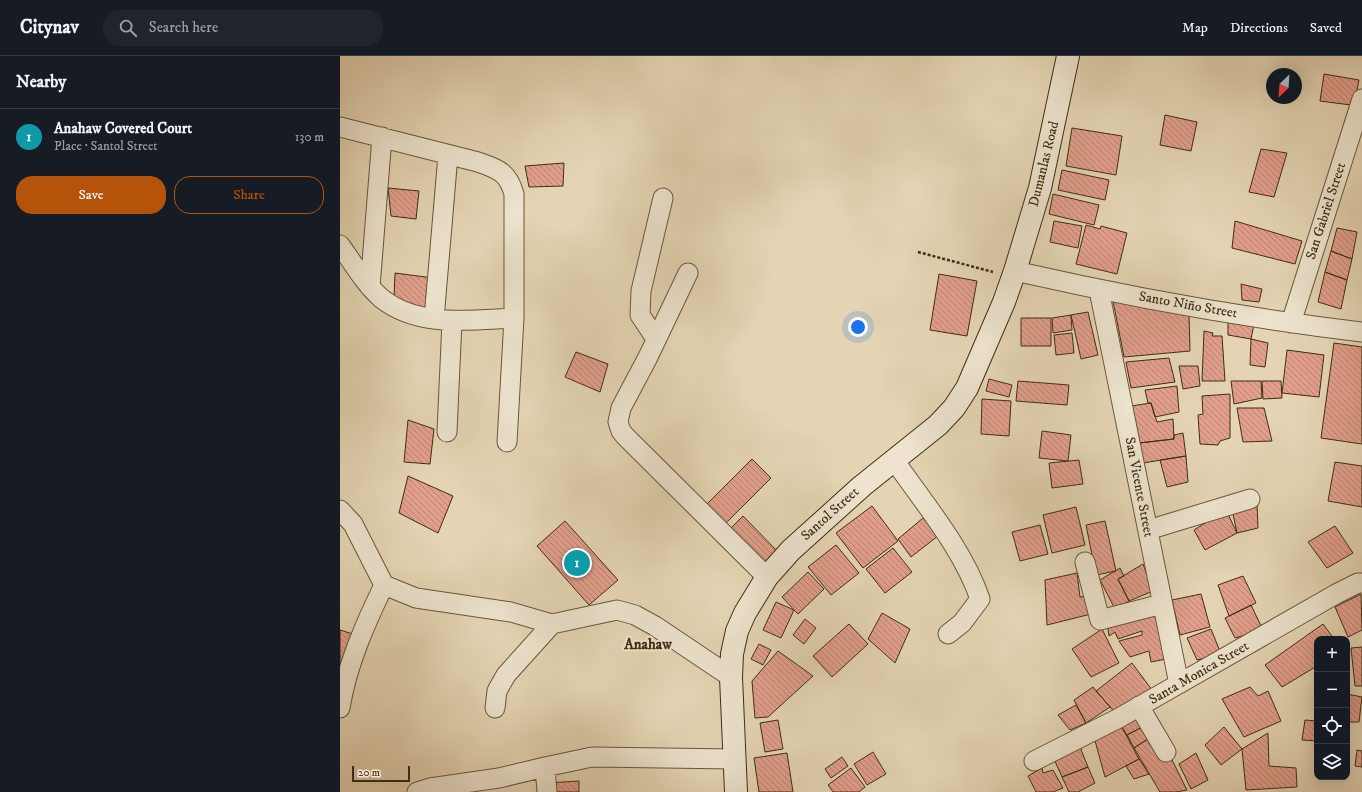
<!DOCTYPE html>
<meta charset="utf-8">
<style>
body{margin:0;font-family:"IM FELL DW Pica",serif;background:#20242c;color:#f1f3f6}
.controls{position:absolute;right:12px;bottom:12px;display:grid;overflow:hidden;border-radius:8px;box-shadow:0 4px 16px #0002}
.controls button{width:36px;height:36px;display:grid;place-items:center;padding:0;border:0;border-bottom:1px solid #363941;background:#171b24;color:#f1f3f6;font:20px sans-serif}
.compass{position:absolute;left:926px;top:12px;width:36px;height:36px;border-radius:50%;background:#171b24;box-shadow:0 4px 16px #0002;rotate:205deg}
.scale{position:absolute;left:12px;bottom:10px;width:58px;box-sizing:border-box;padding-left:4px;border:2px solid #402d12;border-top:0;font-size:11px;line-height:14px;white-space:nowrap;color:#402d12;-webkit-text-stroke:3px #ede3ce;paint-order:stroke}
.you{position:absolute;left:518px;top:271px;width:14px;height:14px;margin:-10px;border:3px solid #fff;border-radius:50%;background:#1a73e8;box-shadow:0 0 0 6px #1a73e833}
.badge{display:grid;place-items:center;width:26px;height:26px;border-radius:50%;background:#b45309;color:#fff;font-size:13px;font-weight:700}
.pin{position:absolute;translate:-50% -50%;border:2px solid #fff;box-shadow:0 1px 4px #0006}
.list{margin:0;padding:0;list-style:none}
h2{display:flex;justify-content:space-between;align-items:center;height:52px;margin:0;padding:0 16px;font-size:17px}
h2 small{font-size:13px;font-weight:400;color:#9ea1a6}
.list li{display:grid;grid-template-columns:26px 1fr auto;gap:12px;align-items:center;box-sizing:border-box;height:56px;padding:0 16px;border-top:1px solid #363941}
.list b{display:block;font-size:15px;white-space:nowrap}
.list p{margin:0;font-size:13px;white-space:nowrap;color:#9ea1a6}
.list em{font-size:13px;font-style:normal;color:#9ea1a6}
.actions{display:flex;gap:8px;padding:12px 16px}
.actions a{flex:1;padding:9px 0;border:1px solid #b45309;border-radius:16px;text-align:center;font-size:14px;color:#b45309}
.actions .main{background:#b45309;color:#fff}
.icon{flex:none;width:22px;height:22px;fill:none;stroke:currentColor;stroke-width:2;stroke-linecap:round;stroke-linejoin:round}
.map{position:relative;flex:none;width:1022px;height:736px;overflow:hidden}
header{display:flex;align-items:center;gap:24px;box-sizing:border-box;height:56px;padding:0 20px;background:#171b24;border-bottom:1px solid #363941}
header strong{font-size:19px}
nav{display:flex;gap:22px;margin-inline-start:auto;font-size:14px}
.search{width:280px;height:36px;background:#20242c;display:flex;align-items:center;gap:10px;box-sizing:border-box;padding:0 14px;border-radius:16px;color:#9ea1a6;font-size:15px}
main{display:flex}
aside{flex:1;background:#171b24}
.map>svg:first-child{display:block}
</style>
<header>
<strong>Citynav</strong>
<div class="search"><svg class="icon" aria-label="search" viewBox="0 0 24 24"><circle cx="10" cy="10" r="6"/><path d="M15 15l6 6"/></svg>Search here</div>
<nav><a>Map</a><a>Directions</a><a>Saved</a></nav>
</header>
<main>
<aside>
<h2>Nearby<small></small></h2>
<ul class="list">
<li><span class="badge" style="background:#0f9aa8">1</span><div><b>Anahaw Covered Court</b><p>Place · Santol Street</p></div><em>130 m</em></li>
</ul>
<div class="actions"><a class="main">Save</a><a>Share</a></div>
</aside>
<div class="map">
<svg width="1022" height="736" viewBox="0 0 1022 736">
<defs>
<pattern id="building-back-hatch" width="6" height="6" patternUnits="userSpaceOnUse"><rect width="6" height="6" fill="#e29f8c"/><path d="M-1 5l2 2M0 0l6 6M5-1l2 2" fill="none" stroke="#b98271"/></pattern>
</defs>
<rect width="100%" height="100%" fill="#e4d4b3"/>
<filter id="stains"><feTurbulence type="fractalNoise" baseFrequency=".005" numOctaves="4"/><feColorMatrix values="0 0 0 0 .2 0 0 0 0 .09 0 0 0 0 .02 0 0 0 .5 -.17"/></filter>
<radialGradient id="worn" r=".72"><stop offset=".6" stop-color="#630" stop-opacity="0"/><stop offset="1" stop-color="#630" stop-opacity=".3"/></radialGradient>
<path fill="url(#building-back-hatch)" stroke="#402d12" d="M984 18 1019 24 1016 39 1012 42 1011 49 980 45Z
M825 59 857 66 851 95 820 89Z
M732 72 782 80 776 119 726 110Z
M921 93 947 97 934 141 909 136Z
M224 107 223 130 189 131 185 110Z
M722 114 769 124 765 144 718 134Z
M48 132 79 135 76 163 51 160Z
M713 138 759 149 754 169 709 158Z
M714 165 742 170 738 192 710 186Z
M895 165 962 185 955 208 892 192Z
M746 169 760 173 761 170 787 177 777 218 736 208Z
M997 172 1017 176 1012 203 991 195Z
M991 195 1012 203 1007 224 985 216Z
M985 216 1007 224 1001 253 978 246Z
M55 217 93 222 88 253 54 243Z
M599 218 637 225 627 280 590 274Z
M901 228 922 233 919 246 902 244Z
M773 245 849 259 850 295 784 301Z
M748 256 758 299 741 303 731 259Z
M731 259 732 274 713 277 712 262Z
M681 262H711V290H681Z
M888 265 914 268 911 283 888 279Z
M864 275 873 277 872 280H882L885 325H862Z
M732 277 734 297 716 299 714 279Z
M911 283 928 287 925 311 910 309Z
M994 287 1022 291V388L981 382Z
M947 294 984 299 979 341 942 337Z
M236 296 268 308 260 336 225 321Z
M829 302 835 326 791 332 786 306Z
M839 310H858L860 330 843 333Z
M649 323 672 329 669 341 646 335Z
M678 325 729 329 727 349 676 345Z
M891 325H921L922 342 894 348Z
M922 325H941L942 342 923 343Z
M837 330 839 356 815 361 811 347H808L805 334Z
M890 338V382L880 385 878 389 860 388 858 359 863 358 862 340Z
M642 343 671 345 669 380 641 378Z
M811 347 817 366 833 363 834 383 799 387 791 350Z
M897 352H924L932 385 903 386Z
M68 364 94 373 90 408 64 406Z
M702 375 731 379 728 405 699 402Z
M843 377 846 400 803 407 799 387 834 383V379Z
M846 400 848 426 827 431 820 404Z
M412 403 431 422 386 467 367 448Z
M739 404 743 428 712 432 709 407Z
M995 406 1022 410V451L988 445Z
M68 420 113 440 98 477 59 457Z
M917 448 918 472 897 477 892 453Z
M532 450 558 485 523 512 496 477Z
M736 451 745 489 712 497 703 459Z
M886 454 897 477 865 494 854 474Z
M589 457 603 476 571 501 558 483Z
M403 460 440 498 426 512 389 474Z
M225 465 278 524 249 549 197 490Z
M765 465 776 515 756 519 746 469Z
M700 469 708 498 680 505 672 476Z
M995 470 1013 497 987 512 968 486Z
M496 489 519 517 491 539 468 511Z
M553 492 572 516 545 537 526 513Z
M803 508 813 535 789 545 778 523Z
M780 512 784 520 778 523 789 545 775 553 760 524Z
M468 516 484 533 458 558 442 541Z
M737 517 740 541 747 540 751 558 707 569 705 524Z
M903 520 916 547 889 560 878 529Z
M861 538 870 571 840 579 832 544Z
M1021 538 1022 574 1008 581 995 551Z
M436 546 454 554 441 582 423 574Z
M911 549 923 574 895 582 885 562Z
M811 554 820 562 826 603 811 606 809 595 790 601 779 585 802 579V575L778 583 775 576 769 580 767 566Z
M542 557 570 573 555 607 528 583Z
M465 563 476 572 464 588 453 579Z
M509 568 528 588 492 621 473 600Z
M983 568 994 583H977V610L942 631 925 609Z
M762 573 779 607 751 621 732 593Z
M871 573 881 598 857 604 847 582Z
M0 574 13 578 3 607 0 606Z
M419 588 431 594 423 609 411 603Z
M1022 591V630H1015L1011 592Z
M438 595 473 620 428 661 415 662 412 625Z
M792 607 812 634 778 660 756 635Z
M753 631 770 651 746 667 734 644Z
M910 631 918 640 928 635 941 665 904 681 882 643Z
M1007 638 1022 641 1019 666H1007Z
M736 649 746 667 730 674 718 659Z
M798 654 804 670 787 679 779 666Z
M438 664 443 693 425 696 420 667Z
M965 664 977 665V685L962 684Z
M779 666 799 703 765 721 754 681Z
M804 670 811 681 794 692 787 679Z
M884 671 902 693 881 709 865 689Z
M928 677 929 710 956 712 957 731 906 734 902 693Z
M811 681 830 700 847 734 836 736H820L794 692Z
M740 691 748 711 722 721 714 703Z
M1017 694 1022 695V711L1015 710Z
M533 696 546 718 527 729 514 708Z
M447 697 453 736H419L414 702Z
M856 697 868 724 851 733 839 708Z
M502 701 508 710 491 722 485 713Z
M799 703 809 718 794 723 786 710Z
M748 711 755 727 738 736H729L722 721Z
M511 712 525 731 519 736H493L488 729Z
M702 712 703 717 713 714 723 732 713 736H696L688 720Z
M239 725V736H208L207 727Z"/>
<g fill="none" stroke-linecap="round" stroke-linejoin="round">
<defs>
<path id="street" d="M0 71 138 106C158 113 168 116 174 138V262L167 386
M0 189C13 207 25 228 41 242 78 272 130 264 174 262
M675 215C789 241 905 262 1022 276
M348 217 308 301 281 352 278 366 281 375 285 380 427 521
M30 231 42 81
M759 234 839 628
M94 263 108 99
M951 267 1022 43
M316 283 300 259 301 235 323 142
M107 376 112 265
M554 404C584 447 623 493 640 543L622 567 608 578
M0 454 13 468 44 529 76 542 171 556 212 568 277 554 295 559 315 570 391 621
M808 474 910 443
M745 506 760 564 822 548
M799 650 826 696
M0 652C7 609 25 568 44 529
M155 652 157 635 166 619 212 568
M694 705 779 662 996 538 1018 527H1022
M205 711 207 736
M77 736 90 732 159 722 205 711 252 701 394 703"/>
<path id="secondary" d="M396 736 391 621 392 598 397 575 405 557 427 521 451 494 522 430 598 369 614 352 627 332 664 246 675 215 700 132 728 0"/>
</defs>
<use href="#street" stroke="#69573a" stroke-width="21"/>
<use href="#secondary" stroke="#402d12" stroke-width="24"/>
<path stroke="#402d12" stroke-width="2.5" stroke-dasharray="3 2" stroke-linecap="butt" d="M578 196 653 216"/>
<use href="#street" stroke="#ede3ce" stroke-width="19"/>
<use href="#secondary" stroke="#ede3ce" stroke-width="22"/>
</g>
<g text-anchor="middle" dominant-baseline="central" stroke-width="4" stroke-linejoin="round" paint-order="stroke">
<g font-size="14" fill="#402d12" stroke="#ede3ce">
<text transform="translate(704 108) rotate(-76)">Dumanlas Road</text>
<text transform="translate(986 155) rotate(-72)">San Gabriel Street</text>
<text transform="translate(848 249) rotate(10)">Santo Niño Street</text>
<text transform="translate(799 431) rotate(79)">San Vicente Street</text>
<text transform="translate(490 458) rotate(-42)">Santol Street</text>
<text transform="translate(859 617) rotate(-30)">Santa Monica Street</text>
</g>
<g font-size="15" font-weight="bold" fill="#402d12" stroke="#ede3ce">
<text x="308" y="588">Anahaw</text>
</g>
</g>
<rect width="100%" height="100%" filter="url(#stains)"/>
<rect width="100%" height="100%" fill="url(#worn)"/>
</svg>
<div class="controls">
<button>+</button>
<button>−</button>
<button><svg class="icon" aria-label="locate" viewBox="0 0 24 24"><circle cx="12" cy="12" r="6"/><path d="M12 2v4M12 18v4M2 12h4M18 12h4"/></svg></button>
<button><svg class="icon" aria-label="layers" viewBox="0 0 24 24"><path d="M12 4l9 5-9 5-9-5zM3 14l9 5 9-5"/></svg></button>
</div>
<svg class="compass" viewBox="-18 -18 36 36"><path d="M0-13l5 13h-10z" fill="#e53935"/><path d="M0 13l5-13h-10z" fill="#9ea1a6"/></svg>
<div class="scale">20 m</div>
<div class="you"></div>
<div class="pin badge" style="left:237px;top:507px;background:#0f9aa8">1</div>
</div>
</main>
